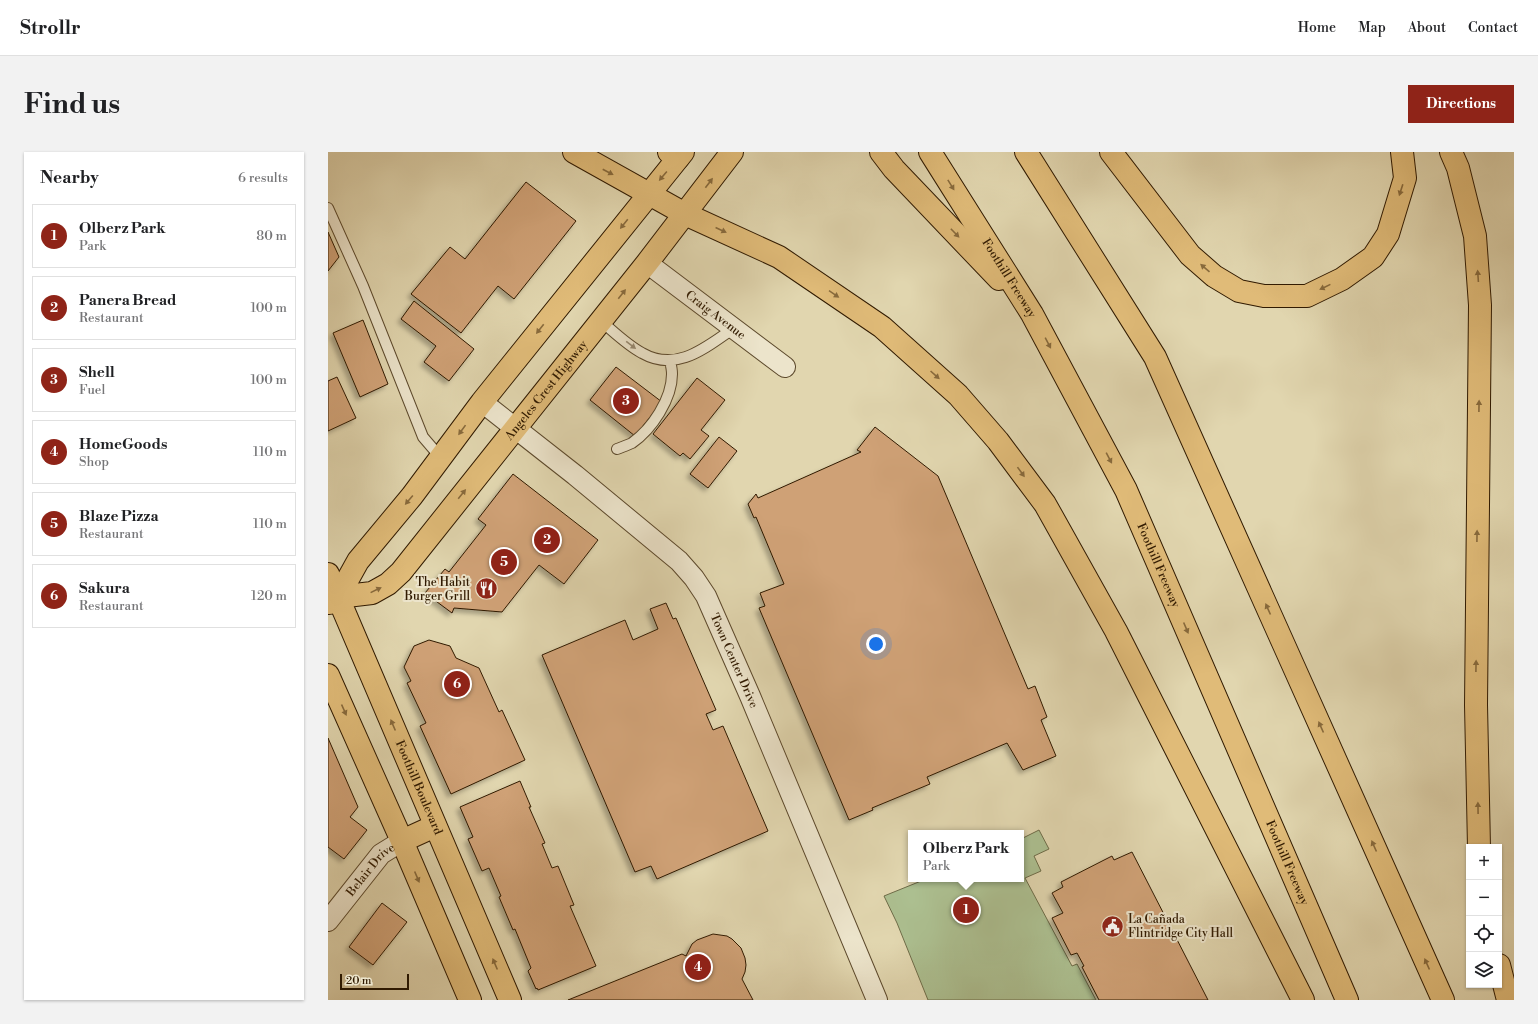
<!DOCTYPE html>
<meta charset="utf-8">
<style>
body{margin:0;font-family:"Libre Bodoni",serif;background:#f2f2f2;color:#202124}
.controls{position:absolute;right:12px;bottom:12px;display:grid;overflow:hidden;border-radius:0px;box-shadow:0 1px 3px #0004}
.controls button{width:36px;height:36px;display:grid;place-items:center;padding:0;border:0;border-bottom:1px solid #e0e0e0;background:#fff;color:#202124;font:20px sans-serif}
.scale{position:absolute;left:12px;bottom:10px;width:69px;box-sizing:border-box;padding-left:4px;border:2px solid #301a01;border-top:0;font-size:11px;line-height:14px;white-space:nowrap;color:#301a01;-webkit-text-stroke:3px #ece4cb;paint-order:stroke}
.you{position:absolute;left:548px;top:492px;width:14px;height:14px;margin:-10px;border:3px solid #fff;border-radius:50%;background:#1a73e8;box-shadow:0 0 0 6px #1a73e833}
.badge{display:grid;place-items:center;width:26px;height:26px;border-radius:50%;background:#8f2418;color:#fff;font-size:13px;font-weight:700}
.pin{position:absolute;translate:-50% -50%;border:2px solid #fff;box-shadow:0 1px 4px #0006}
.popup{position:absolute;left:580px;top:678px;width:116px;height:52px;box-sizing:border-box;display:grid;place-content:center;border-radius:0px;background:#fff;filter:drop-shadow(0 1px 3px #0005);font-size:13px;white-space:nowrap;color:#757577}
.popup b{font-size:15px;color:#202124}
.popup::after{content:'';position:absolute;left:50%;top:100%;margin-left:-8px;border:8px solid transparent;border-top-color:#fff}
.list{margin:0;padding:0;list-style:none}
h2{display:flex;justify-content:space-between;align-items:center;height:52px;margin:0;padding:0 16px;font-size:17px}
h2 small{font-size:13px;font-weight:400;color:#757577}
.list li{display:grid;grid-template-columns:26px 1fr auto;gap:12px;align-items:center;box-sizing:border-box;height:64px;margin:0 8px 8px;padding:0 8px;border:1px solid #e0e0e0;border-radius:0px}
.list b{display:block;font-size:15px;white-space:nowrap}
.list p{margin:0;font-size:13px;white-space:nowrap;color:#757577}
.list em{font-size:13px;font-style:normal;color:#757577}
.icon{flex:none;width:22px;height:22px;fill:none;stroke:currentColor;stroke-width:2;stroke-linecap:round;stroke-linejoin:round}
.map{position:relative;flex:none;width:1186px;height:848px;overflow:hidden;border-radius:0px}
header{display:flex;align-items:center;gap:24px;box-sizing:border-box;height:56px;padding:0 20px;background:#fff;border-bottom:1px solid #e0e0e0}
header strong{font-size:19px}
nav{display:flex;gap:22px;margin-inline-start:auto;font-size:14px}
.intro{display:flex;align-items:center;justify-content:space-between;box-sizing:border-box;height:96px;padding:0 24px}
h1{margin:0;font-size:28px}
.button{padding:10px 18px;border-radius:0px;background:#8f2418;color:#fff;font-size:14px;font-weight:700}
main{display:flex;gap:24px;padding:0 24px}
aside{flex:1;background:#fff;border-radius:0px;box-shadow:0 1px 3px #0004}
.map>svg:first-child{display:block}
</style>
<header>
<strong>Strollr</strong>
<nav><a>Home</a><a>Map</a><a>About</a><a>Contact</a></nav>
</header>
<div class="intro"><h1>Find us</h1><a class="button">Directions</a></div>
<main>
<aside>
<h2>Nearby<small>6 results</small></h2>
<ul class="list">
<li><span class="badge">1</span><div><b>Olberz Park</b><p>Park</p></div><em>80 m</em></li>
<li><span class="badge">2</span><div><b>Panera Bread</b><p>Restaurant</p></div><em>100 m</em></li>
<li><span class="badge">3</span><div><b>Shell</b><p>Fuel</p></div><em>100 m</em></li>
<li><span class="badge">4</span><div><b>HomeGoods</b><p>Shop</p></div><em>110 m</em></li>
<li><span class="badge">5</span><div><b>Blaze Pizza</b><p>Restaurant</p></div><em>110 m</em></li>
<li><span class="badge">6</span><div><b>Sakura</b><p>Restaurant</p></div><em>120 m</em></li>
</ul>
</aside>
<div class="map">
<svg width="1186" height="848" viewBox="0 0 1186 848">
<defs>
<filter id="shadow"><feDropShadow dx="-3.5" dy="3.5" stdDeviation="2" flood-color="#0004"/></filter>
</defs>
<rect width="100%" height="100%" fill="#e1d6af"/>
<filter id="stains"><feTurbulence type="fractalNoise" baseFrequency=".005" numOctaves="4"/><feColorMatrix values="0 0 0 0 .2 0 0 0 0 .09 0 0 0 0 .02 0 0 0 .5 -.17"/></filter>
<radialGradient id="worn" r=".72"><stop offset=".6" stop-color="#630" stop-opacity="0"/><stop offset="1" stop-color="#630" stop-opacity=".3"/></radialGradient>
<path fill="#acbf90" stroke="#6e6c48" d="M711 678 721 697 706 704 713 719 697 726 744 814 749 812 768 848H600L569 771 556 744 598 727H693V687Z"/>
<path fill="#cfa176" stroke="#301a01" filter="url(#shadow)" d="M198 30 248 69 186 147 170 134 133 181 83 142 122 95 137 107Z
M0 80 11 105 0 119Z
M86 149 146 197 121 229 96 210 108 194 73 167Z
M35 168 60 232 32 245 5 181Z
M288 215 334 250 307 284 262 248Z
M9 225 28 266 0 279V229Z
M369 226 397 248 373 278 381 284 362 307 355 301 352 304 325 282Z
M547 275 610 324 700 537 707 534 719 565 713 568 728 604 695 618 679 591 599 625 602 632 544 656 545 658 521 668 431 456 437 454 432 441 456 432 428 365 426 366 420 352 428 342 430 346 533 300 529 298Z
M391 285 409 299 380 336 362 322Z
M185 322 270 388 236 432 211 413 174 460 126 456 124 461 97 441 117 417 121 420 158 373 150 367Z
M338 451 345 467 348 466 388 558 378 562 385 578 395 574 440 679 329 727 323 714 307 720 214 503 297 468 305 488 330 477 322 457Z
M101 488 122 494 128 506 151 516 171 560 174 558 197 608 123 642 92 574 98 571 79 531 83 529 76 515 86 494Z
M0 586 30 655 22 665 39 678 16 707 0 695Z
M192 629 203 655H201L217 691 214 692 224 716 230 714 246 753 242 754 268 814 210 838 209 836 208 837 200 819 203 816 187 777 185 778 171 745 173 744 161 716 154 719 140 687 145 685 132 655Z
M804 700 880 848H771L754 815 756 814 749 801 743 803 724 766 735 761 724 741 735 735 733 730 784 704 786 708Z
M54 751 79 770 45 813 21 795Z
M385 782 399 784 404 787 413 796 417 806 418 813 417 820 414 827 425 848H240L354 802 358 804 364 792 369 788Z"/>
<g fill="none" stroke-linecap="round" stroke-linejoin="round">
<defs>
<path id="service" d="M0 56 35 134 95 285 113 306
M273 169C286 180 299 193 314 201 349 221 378 195 406 176
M289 297C294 295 300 293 304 291 324 277 344 247 344 222 344 218 343 213 342 209"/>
<g id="minor">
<path id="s1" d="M319 111 457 215"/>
<path id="s2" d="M154 250 247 323 351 409 366 426 378 444 422 544 549 848"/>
<path id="s3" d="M0 769 53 702 74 689"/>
</g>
<g id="primary">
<path id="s4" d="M0 422 182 848"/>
<path id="s5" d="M10 445 44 441 60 432 73 420 319 111 404 0"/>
<path d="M1 451 10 445 30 409 84 344 154 250 355 0"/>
<path d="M0 523 74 689 142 848"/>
<path d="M74 689 107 674"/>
</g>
<g id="motorway">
<path d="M246 0 357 62 451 105 554 175 630 243 670 289 717 352 788 479 975 848"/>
<path d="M341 0 350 6"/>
<path d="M553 0 566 17 671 127"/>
<path id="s6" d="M602 0 704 162 798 338 1019 848"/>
<path d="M698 0 827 205 1115 848"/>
<path d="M783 0 862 103 886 124 911 139 936 144H979L1014 127 1045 105 1060 82 1077 26 1074 0"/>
<path d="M1123 0 1130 16 1147 84 1152 153 1148 553 1151 695"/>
<path d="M1171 813 1180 848"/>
</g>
</defs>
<use href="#service" stroke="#5c492c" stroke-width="12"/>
<use href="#minor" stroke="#5c492c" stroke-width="22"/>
<use href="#primary" stroke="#301a01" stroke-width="24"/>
<use href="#motorway" stroke="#301a01" stroke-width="24"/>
<use href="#service" stroke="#ece4cb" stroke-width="10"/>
<use href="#minor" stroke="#ece4cb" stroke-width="20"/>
<use href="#primary" stroke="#e0bb78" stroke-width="22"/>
<use href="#motorway" stroke="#e0bb78" stroke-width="22"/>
</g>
<defs><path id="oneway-solid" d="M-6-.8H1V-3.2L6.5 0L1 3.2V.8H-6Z"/></defs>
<g fill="#886a3c">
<use href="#oneway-solid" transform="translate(280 20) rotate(28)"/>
<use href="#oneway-solid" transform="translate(335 24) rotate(130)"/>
<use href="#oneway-solid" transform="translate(381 31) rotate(-53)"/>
<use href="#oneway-solid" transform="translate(623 33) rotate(58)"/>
<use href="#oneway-solid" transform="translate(1073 38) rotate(108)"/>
<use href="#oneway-solid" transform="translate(296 72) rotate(129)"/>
<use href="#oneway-solid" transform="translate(393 78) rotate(25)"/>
<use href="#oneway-solid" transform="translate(627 81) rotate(46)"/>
<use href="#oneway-solid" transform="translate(877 116) rotate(-139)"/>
<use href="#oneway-solid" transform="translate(1150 124) rotate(-94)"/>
<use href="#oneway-solid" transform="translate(997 135) rotate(154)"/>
<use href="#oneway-solid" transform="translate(294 142) rotate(-52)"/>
<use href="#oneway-solid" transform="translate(506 142) rotate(34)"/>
<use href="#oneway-solid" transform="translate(212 177) rotate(128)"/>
<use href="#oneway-solid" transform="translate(720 191) rotate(62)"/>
<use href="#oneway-solid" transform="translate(607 223) rotate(42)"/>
<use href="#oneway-solid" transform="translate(1151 254) rotate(-89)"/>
<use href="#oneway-solid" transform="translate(134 278) rotate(126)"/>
<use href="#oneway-solid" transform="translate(781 306) rotate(62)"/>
<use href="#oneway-solid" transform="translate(693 320) rotate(54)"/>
<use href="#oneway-solid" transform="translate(134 342) rotate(-51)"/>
<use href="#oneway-solid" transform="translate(81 348) rotate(130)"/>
<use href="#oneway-solid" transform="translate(1149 384) rotate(-89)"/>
<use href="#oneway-solid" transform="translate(48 438) rotate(-26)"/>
<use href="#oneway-solid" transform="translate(940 457) rotate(-114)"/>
<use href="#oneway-solid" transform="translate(858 476) rotate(67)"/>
<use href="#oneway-solid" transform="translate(1148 514) rotate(-89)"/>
<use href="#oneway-solid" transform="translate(16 558) rotate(66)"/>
<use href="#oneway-solid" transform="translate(65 573) rotate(-113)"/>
<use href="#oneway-solid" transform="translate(993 575) rotate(-114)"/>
<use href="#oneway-solid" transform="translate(1150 656) rotate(-91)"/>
<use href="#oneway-solid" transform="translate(1046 694) rotate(-114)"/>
<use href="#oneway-solid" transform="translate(89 725) rotate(67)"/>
<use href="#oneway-solid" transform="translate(167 812) rotate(-113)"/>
<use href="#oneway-solid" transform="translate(1099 812) rotate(-114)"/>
</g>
<use fill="#978970" href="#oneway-solid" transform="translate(303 193) rotate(37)"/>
<defs>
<symbol id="restaurant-disc" viewBox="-11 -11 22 22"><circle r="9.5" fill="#8f2418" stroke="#ece4cb"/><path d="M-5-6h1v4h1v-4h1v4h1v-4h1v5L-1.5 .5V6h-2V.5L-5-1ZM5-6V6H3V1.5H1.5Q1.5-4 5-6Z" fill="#fff"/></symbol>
<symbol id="civic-disc" viewBox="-11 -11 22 22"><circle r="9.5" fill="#8f2418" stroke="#ece4cb"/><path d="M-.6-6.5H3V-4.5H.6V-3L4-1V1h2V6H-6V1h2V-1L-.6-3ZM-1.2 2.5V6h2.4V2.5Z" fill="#fff"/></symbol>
</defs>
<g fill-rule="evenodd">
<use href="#restaurant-disc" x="146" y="424" width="25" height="25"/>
<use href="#civic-disc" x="772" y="762" width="25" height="25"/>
</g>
<g text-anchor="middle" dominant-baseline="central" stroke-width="4" stroke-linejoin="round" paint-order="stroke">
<g font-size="12" fill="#301a01" stroke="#ece4cb">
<text stroke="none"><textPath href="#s6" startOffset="149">Foothill Freeway</textPath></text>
<text stroke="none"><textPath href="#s1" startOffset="86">Craig Avenue</textPath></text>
<text stroke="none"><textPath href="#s5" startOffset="303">Angeles Crest Highway</textPath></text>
<text stroke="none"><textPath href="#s6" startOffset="473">Foothill Freeway</textPath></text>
<text stroke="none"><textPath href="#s2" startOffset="368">Town Center Drive</textPath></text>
<text stroke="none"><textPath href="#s4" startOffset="232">Foothill Boulevard</textPath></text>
<text stroke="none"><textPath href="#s6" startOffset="797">Foothill Freeway</textPath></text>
<text stroke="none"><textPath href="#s3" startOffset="67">Belair Drive</textPath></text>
</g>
<g font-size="12" fill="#301a01" stroke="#ece4cb" text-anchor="end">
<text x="142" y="430">The Habit<tspan x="142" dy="14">Burger Grill</tspan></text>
<text x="800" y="767" text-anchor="start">La Cañada<tspan x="800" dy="14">Flintridge City Hall</tspan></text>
</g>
</g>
<rect width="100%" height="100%" filter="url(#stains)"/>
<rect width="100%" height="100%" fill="url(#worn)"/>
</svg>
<div class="controls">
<button>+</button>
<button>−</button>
<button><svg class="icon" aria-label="locate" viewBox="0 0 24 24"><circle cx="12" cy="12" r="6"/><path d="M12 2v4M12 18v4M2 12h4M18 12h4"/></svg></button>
<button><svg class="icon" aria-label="layers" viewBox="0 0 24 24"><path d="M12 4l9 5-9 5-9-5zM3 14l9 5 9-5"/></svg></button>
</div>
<div class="scale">20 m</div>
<div class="you"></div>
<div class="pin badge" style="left:638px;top:758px">1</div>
<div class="popup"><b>Olberz Park</b>Park</div>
<div class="pin badge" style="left:219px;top:388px">2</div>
<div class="pin badge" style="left:298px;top:249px">3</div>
<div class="pin badge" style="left:370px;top:815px">4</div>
<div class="pin badge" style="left:176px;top:410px">5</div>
<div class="pin badge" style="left:129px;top:532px">6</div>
</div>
</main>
